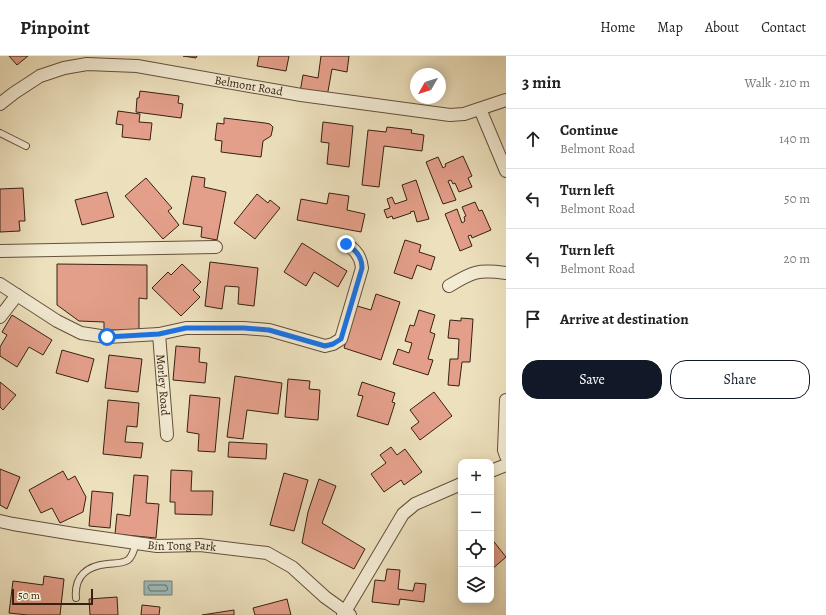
<!DOCTYPE html>
<meta charset="utf-8">
<style>
body{margin:0;font-family:Alegreya,serif;background:#f2f2f2;color:#222}
.controls{position:absolute;right:12px;bottom:12px;display:grid;overflow:hidden;border-radius:8px;box-shadow:0 2px 10px #0003}
.controls button{width:36px;height:36px;display:grid;place-items:center;padding:0;border:0;border-bottom:1px solid #e0e0e0;background:#fff;color:#222;font:20px sans-serif}
.compass{position:absolute;left:410px;top:12px;width:36px;height:36px;border-radius:50%;background:#fff;box-shadow:0 2px 10px #0003;rotate:231deg}
.scale{position:absolute;left:12px;bottom:10px;width:81px;box-sizing:border-box;padding-left:4px;border:2px solid #372012;border-top:0;font-size:11px;line-height:14px;white-space:nowrap;color:#372012;-webkit-text-stroke:3px #f3ecd4;paint-order:stroke}
.stop{position:absolute;width:12px;height:12px;margin:-9px;border:3px solid #1a73e8;border-radius:50%;background:#fff}
.stop.end{background:#1a73e8;border-color:#fff;box-shadow:0 1px 4px #0008}
.list{margin:0;padding:0;list-style:none}
h2{display:flex;justify-content:space-between;align-items:center;height:52px;margin:0;padding:0 16px;font-size:17px}
h2 small{font-size:13px;font-weight:400;color:#767676}
.list li{display:grid;grid-template-columns:26px 1fr auto;gap:12px;align-items:center;box-sizing:border-box;height:60px;padding:0 16px;border-top:1px solid #e0e0e0}
.list b{display:block;font-size:15px;white-space:nowrap}
.list p{margin:0;font-size:13px;white-space:nowrap;color:#767676}
.list em{font-size:13px;font-style:normal;color:#767676}
.actions{display:flex;gap:8px;padding:12px 16px}
.actions a{flex:1;padding:9px 0;border:1px solid #111827;border-radius:16px;text-align:center;font-size:14px;color:#111827}
.actions .main{background:#111827;color:#fff}
.icon{flex:none;width:22px;height:22px;fill:none;stroke:currentColor;stroke-width:2;stroke-linecap:round;stroke-linejoin:round}
.map{position:relative;flex:none;width:506px;height:559px;overflow:hidden}
header{display:flex;align-items:center;gap:24px;box-sizing:border-box;height:56px;padding:0 20px;background:#fff;border-bottom:1px solid #e0e0e0}
header strong{font-size:19px}
nav{display:flex;gap:22px;margin-inline-start:auto;font-size:14px}
main{display:flex}
aside{flex:1;background:#fff}
.map>svg:first-child{display:block}
</style>
<header>
<strong>Pinpoint</strong>
<nav><a>Home</a><a>Map</a><a>About</a><a>Contact</a></nav>
</header>
<main>
<div class="map">
<svg width="506" height="559" viewBox="0 0 506 559">
<rect width="100%" height="100%" fill="#ede1bd"/>
<filter id="stains"><feTurbulence type="fractalNoise" baseFrequency=".005" numOctaves="4"/><feColorMatrix values="0 0 0 0 .2 0 0 0 0 .09 0 0 0 0 .02 0 0 0 .5 -.17"/></filter>
<radialGradient id="worn" r=".72"><stop offset=".6" stop-color="#630" stop-opacity="0"/><stop offset="1" stop-color="#630" stop-opacity=".3"/></radialGradient>
<path fill="#9cbbba" stroke="#747d77" d="M144 525H172V539H144Z"/>
<g fill="none" stroke-linecap="round" stroke-linejoin="round">
<path stroke="#6a6e66" stroke-width="1" d="M150 529H166L168 533 166 535H150L148 531Z"/>
</g>
<path fill="#e49f8a" stroke="#372012" d="M9 0H28L17 9Z
M183 0H197L196 2Z
M259 0H289L286 15 257 10Z
M321 0H349L347 16 332 13 327 41 300 36 303 19 318 22Z
M140 35 179 40 178 47 183 48 181 62 136 56 137 42H139Z
M118 55 140 58 139 66 152 67 150 84 122 81 123 69 116 68Z
M224 62 265 67 270 68 273 71 271 80 263 85 261 101 221 96 222 85 215 84 217 67 224 68Z
M323 66 353 70 349 111 327 108 329 87 321 86Z
M387 71 412 74 411 77 424 79 422 95 384 90 379 131 362 129 368 74 386 76Z
M463 100 472 120 468 122 472 131 459 136 455 127 453 128 451 124 448 125 456 144 443 148 426 106 438 101 443 112 446 110 445 108Z
M192 120 205 122 204 131 226 136 217 184 201 181 202 171 183 168Z
M146 122 172 152 168 155 179 169 163 183 125 140Z
M416 124 429 163 417 166 414 155 410 156 411 157 393 163 392 160 387 162 384 154 390 152 387 143 392 141 395 148 407 144 402 129Z
M23 132 25 165H19L20 175 0 176V133Z
M107 136 114 161 82 169 75 144Z
M329 137 349 140 347 154 365 158 361 176 297 164 301 143 327 148Z
M257 138 268 147 270 144 280 152 255 183 234 167Z
M475 146 479 155 482 154 491 174 472 182 471 179 468 180 472 190 460 195 445 158 457 153 462 167 465 165 464 161 466 160 462 151Z
M405 184 421 189 419 196 435 201 431 214 417 209 412 223 394 217Z
M302 187 347 215 338 231 314 216 306 230 284 216Z
M210 206 258 212 254 250 238 248 239 231 225 230 222 253 205 250Z
M57 208 147 209V243L139 242V274H104V266L79 265 57 249Z
M182 208 201 226 193 234 200 241 181 260 152 232 168 216 171 219Z
M376 238 400 246 381 304 344 292 357 250 371 254Z
M419 254 435 259 430 276 435 278 428 303 433 304 428 319 393 308 398 293 409 297 412 287 405 285 410 269 414 270Z
M12 259 52 284 43 299 29 291 17 311 0 300V291L7 279 2 276Z
M461 262 473 263 470 306H462L459 330 448 329 450 303H458L459 283 448 282 450 264 461 265Z
M176 290 200 292 199 306 207 307 205 327 173 324Z
M62 294 94 303 88 326 56 317Z
M109 299 142 303 138 336 105 332Z
M235 320 282 327 278 358 247 354 243 383 227 381Z
M288 323 310 325 309 333 320 334 318 364 285 361Z
M0 326 16 339 3 354 0 351Z
M362 326 395 337 392 346 395 347 388 369 357 360 363 340 358 339Z
M434 336 452 360 420 384 411 372 419 366 410 354Z
M190 339 220 342 215 396 198 395 199 378 187 376Z
M108 344 139 347 137 371 127 370 125 386 143 387 141 402 103 398Z
M229 386 267 388 266 403 228 401Z
M391 391 397 399 405 393 422 416 404 429 401 424 384 436 371 418 386 407 380 399Z
M0 413 20 421 7 453 0 449Z
M171 414 192 415 191 435H213L212 459 175 458V446H170Z
M63 415 68 424 75 420 86 441 83 456 60 467 52 452 41 457 29 434Z
M284 417 308 424 294 475 270 469Z
M134 419 148 420 146 447 159 448 156 482 115 478 117 458 130 460Z
M319 423 336 430 322 467 365 493 354 513 302 487 308 456Z
M92 435 113 437 110 472 89 470Z
M491 482 506 501 491 514Z
M387 513 400 514 398 533 413 535 415 527 426 528 424 546 400 543 399 549 372 546 375 524 385 525Z
M44 520 64 523 60 559H28L9 557 13 525 43 529Z
M117 541 118 559H90L89 543Z
M287 543 291 559H255L253 552Z
M142 549 160 551 159 559H141Z
M234 554V559H202Z"/>
<g fill="none" stroke-linecap="round" stroke-linejoin="round">
<defs>
<path id="lane" d="M0 77 26 90
M76 542C74 520 87 510 107 508 114 507 122 508 128 504 133 500 134 493 136 487"/>
<g id="street">
<path id="s1" d="M0 48 14 37 40 20 64 12 87 8 137 10 301 39 450 59 464 58 506 44"/>
<path d="M480 53 506 115"/>
<path d="M0 195 216 191"/>
<path d="M0 228 57 265 81 277 107 281 159 278 186 272H244L269 274 325 290 333 288 341 283 362 212C361 201 355 193 346 188"/>
<path d="M449 230C472 216 478 213 506 217"/>
<path d="M0 261 17 239"/>
<path id="s2" d="M159 278 167 379"/>
<path d="M506 344 504 394 506 400"/>
<path d="M491 415 506 409"/>
<path id="s3" d="M0 465 13 468 74 478 157 490 200 489 267 497 292 511 325 541 350 559"/>
<path d="M343 559 403 458 415 448 461 428"/>
</g>
</defs>
<use href="#lane" stroke="#64503d" stroke-width="8"/>
<use href="#street" stroke="#64503d" stroke-width="14"/>
<use href="#lane" stroke="#f3ecd4" stroke-width="6"/>
<use href="#street" stroke="#f3ecd4" stroke-width="12"/>
</g>
<g fill="none" stroke-linecap="round" stroke-linejoin="round">
<path stroke="#1a73e8" stroke-width="5" d="M107 281 159 278 186 272H244L269 274 325 290 333 288 341 283 362 212C362 201 355 193 346 188"/>
</g>
<g text-anchor="middle" dominant-baseline="central" stroke-width="3" stroke-linejoin="round" paint-order="stroke">
<g font-size="12" fill="#372012" stroke="#f3ecd4">
<text stroke="none"><textPath href="#s1" startOffset="261">Belmont Road</textPath></text>
<text stroke="none"><textPath href="#s2" startOffset="51">Morley Road</textPath></text>
<text stroke="none"><textPath href="#s3" startOffset="184">Bin Tong Park</textPath></text>
</g>
</g>
<rect width="100%" height="100%" filter="url(#stains)"/>
<rect width="100%" height="100%" fill="url(#worn)"/>
</svg>
<div class="controls">
<button>+</button>
<button>−</button>
<button><svg class="icon" aria-label="locate" viewBox="0 0 24 24"><circle cx="12" cy="12" r="6"/><path d="M12 2v4M12 18v4M2 12h4M18 12h4"/></svg></button>
<button><svg class="icon" aria-label="layers" viewBox="0 0 24 24"><path d="M12 4l9 5-9 5-9-5zM3 14l9 5 9-5"/></svg></button>
</div>
<svg class="compass" viewBox="-18 -18 36 36"><path d="M0-13l5 13h-10z" fill="#e53935"/><path d="M0 13l5-13h-10z" fill="#767676"/></svg>
<div class="scale">50 m</div>
<div class="stop" style="left:107px;top:281px"></div>
<div class="stop end" style="left:346px;top:188px"></div>
</div>
<aside>
<h2>3 min<small>Walk · 210 m</small></h2>
<ul class="list">
<li><svg class="icon" aria-label="ahead" viewBox="0 0 24 24"><path d="M12 20V5M6 11l6-6 6 6"/></svg><div><b>Continue</b><p>Belmont Road</p></div><em>140 m</em></li>
<li><svg class="icon" aria-label="left" viewBox="0 0 24 24"><path d="M17 20v-9H6M10 6l-5 5 5 5"/></svg><div><b>Turn left</b><p>Belmont Road</p></div><em>50 m</em></li>
<li><svg class="icon" aria-label="left" viewBox="0 0 24 24"><path d="M17 20v-9H6M10 6l-5 5 5 5"/></svg><div><b>Turn left</b><p>Belmont Road</p></div><em>20 m</em></li>
<li><svg class="icon" aria-label="arrive" viewBox="0 0 24 24"><path d="M6 21V4h12l-3 4 3 4H6"/></svg><div><b>Arrive at destination</b></div></li>
</ul>
<div class="actions"><a class="main">Save</a><a>Share</a></div>
</aside>
</main>
